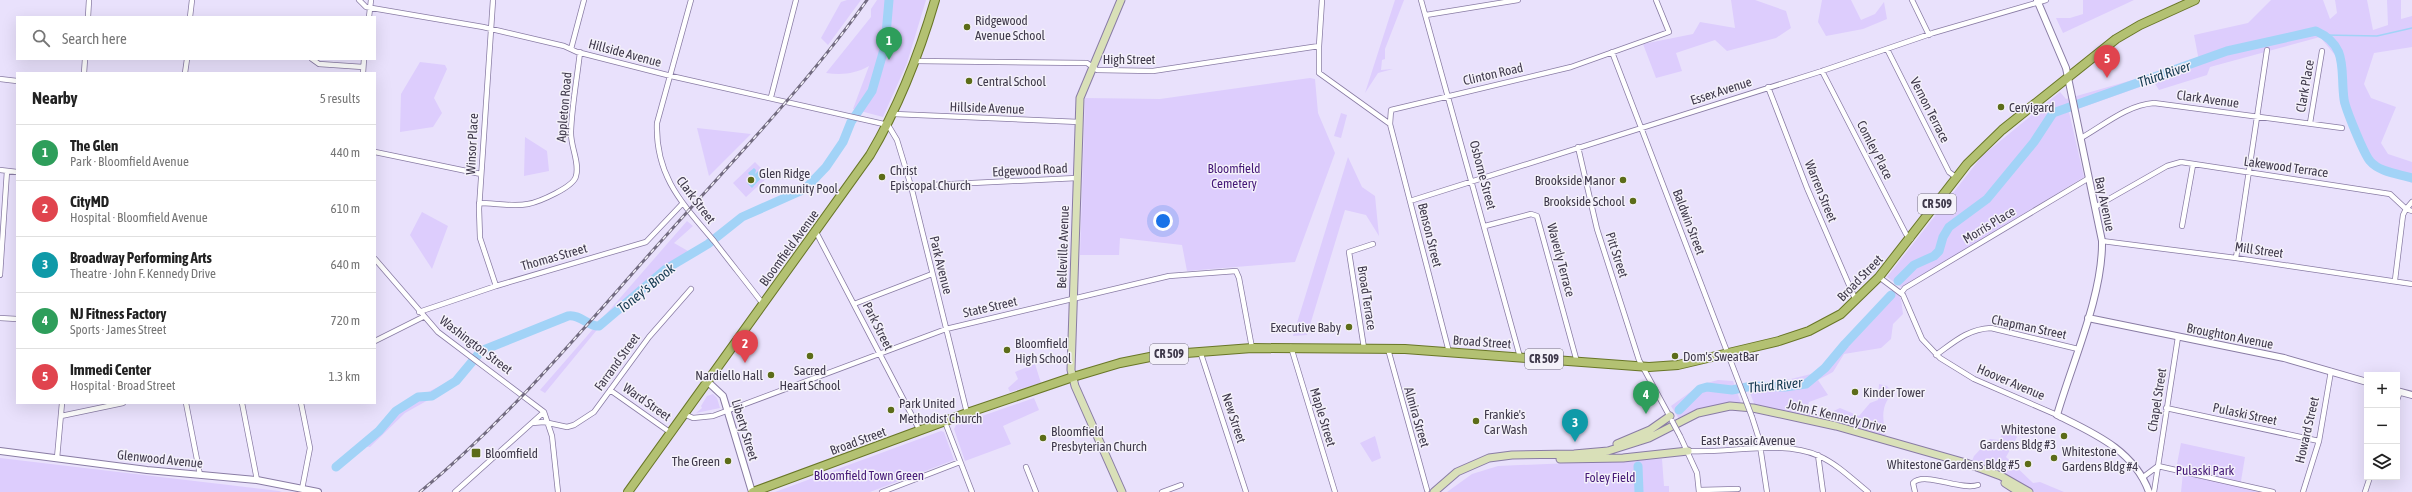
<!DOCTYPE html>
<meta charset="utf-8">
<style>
body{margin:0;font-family:"Asap Condensed",sans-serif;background:#f2f2f2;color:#222}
.controls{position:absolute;right:12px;bottom:12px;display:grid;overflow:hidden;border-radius:0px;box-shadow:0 4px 16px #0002}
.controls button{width:36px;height:36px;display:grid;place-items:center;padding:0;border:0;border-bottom:1px solid #e0e0e0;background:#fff;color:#222;font:20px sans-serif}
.you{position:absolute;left:1163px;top:221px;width:14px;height:14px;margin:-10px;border:3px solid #fff;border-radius:50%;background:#1a73e8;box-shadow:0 0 0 6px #1a73e833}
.badge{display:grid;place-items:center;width:26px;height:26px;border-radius:50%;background:#7c3aed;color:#fff;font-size:13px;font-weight:700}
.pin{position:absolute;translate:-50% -33px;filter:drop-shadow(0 1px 2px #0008)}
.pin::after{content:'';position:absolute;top:21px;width:14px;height:12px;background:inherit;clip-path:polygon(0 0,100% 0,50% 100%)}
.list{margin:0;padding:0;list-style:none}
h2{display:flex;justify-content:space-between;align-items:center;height:52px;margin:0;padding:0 16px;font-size:17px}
h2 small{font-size:13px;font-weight:400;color:#767676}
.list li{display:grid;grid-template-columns:26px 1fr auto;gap:12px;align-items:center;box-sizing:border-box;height:56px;padding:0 16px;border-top:1px solid #e0e0e0}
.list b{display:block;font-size:15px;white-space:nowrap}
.list p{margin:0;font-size:13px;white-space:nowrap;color:#767676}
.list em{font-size:13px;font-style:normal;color:#767676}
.icon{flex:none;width:22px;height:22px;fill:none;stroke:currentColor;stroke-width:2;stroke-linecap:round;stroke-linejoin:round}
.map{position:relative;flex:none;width:2412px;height:492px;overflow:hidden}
.search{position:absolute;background:#fff;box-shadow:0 4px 16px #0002;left:16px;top:16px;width:360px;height:44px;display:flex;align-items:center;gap:10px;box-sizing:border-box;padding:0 14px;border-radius:0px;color:#767676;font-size:15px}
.panel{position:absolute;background:#fff;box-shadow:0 4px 16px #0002;left:16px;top:72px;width:360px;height:332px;border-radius:0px}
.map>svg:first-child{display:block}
</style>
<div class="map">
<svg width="2412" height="492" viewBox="0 0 2412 492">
<rect width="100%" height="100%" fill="#e9e1fc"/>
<path fill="#ddcdfd" d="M847 0H861L828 45 821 38 841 2Z
M877 0H926L907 63 883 117 853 109 869 66C855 74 842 75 826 73L871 17V9Z
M1395 0H1404L1385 49V59L1382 60 1381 70 1393 69 1378 73 1365 93Z
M1731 0H1755L1786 11 1791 28 1776 38 1727 51 1715 40 1676 53 1682 71 1656 78 1643 44 1693 34 1700 22 1735 28Z
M1822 0H1851L1861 20 1875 14 1884 2 1887 19 1863 29 1826 36 1818 22Z
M2083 0H2134L2063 33 2056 18H2070L2083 14Z
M2271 0H2323L2330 19 2337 13 2335 0H2367L2373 30 2388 25 2387 0H2401V19L2412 16V47L2374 53 2364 84 2371 98 2396 107 2381 143 2388 154 2412 162V183L2368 165 2340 103 2339 60 2320 37 2210 67 2207 75 2159 90 2154 82 2069 112 2084 177 1902 288 1887 277 1982 156 2060 92 2066 99 2199 61 2194 35 2248 23Z
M420 62 445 65 447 69 434 98 442 113 433 127 400 132 401 94Z
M1310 78 1315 79 1318 113 1335 153 1295 262 1187 271 1182 245 1120 238 1119 255H1080L1085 98 1160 99Z
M1341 113 1347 115 1341 138 1334 136Z
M697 128 751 134 709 176Z
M525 137 547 151 549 171 524 176Z
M1348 157 1362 187 1375 196 1379 236 1366 215 1345 210 1307 335 1293 336Z
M755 162 769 176 746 197 733 183Z
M422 212 448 226 432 269 410 235Z
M687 221 693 226 674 243 688 251 690 257 665 271 596 331 545 393 540 390Z
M1896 292 1901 299 1903 314 1893 324 1891 339 1881 348 1844 354 1833 372 1818 380 1828 395 1809 402 1806 411 1825 415 1840 408 1859 416 1870 403 1878 400 1879 384 1887 386 1893 393C1881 405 1882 418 1886 434L1884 437 1755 406 1747 385 1775 383 1815 373 1886 296Z
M1035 364 1041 383 1010 392 1008 388 1018 379 1015 372Z
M1718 380 1733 381 1741 403 1710 407 1679 419 1671 406 1700 385Z
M446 383 455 385 405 413 370 447 363 446 347 453 404 404Z
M713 394 717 398 720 408 696 413 702 408 701 406 707 396Z
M1034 398 1039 410 1003 426 1011 444 965 461 954 429 956 425Z
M2007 425 2017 437 2006 457 2033 483 2040 482 2064 492H2035L1992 468 1972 461 1974 456 1990 439 1999 440Z
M941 431 944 432 954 460 870 492H775Z
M1375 436 1381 458 1372 462 1360 443Z
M2181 443 2245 457 2240 487 2258 492H2181L2183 473 2177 464Z
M0 458 279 491 282 492H0Z
M1662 459 1664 486H1669V492H1447L1472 474 1498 466Z"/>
<path fill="#a2d3f7" d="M754 168 756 170 755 174 758 171 763 176 752 188 747 183 752 178 748 173Z"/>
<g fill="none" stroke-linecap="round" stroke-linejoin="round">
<path stroke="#a2d3f7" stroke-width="1.5" d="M2325 35 2377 36 2412 28"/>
<path stroke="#a2d3f7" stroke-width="9" d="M1898 281 1914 265 1934 256 1939 251 1943 237 1949 227 1987 199 2034 142 2053 113 2227 51 2316 31C2349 46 2340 70 2344 99 2345 108 2364 154 2370 161 2379 172 2399 174 2412 178
M1679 410 1700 389 1707 387 1732 390 1752 386 1785 387 1806 384 1825 368 1845 344 1891 295
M1638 466 1639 492
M336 467 379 431 396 411 418 397 432 396 456 381 481 351 568 316C581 314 588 327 599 326L666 269 708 244 742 217 805 189 826 167 843 142 851 122 872 91 885 46 889 0"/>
<defs>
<path id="minor" d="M359 0 366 7 483 27 564 46 577 52 671 76 888 125 897 140 911 186 967 413
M493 0 479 209 480 238 496 286
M691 0 657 123C655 176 682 203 714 241 730 262 747 283 763 304
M1322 0 1319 46V73L1390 124
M1421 0 1520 357
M1912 0 1929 35
M1426 15 1518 0
M88 17 89 0
M190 17 192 0
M369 17 371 0
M571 49 584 0
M1887 49 1949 172 1957 178
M1612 52 1746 401
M312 59 319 64 363 67
M916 61 1087 63 1097 70 1153 71 1319 46
M1822 71 1906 234 1911 239
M84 73 85 59
M185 73 187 59
M363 73 364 59
M0 79 17 81
M1768 87 1807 188 1856 301
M771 97 796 0
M894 114 1079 122
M2310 123 2322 51
M2081 138C2104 125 2127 105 2154 103L2342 128
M1578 147 1597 229 1639 360 1670 417
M375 152 481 174
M0 170 17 172
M911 186 1077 178
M1410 201 1822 71 1933 33 2046 0
M2412 202 2406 209 2412 211
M479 203C494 203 513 207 528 204 539 202 574 187 576 176 580 162 570 146 571 131 572 105 577 79 580 52
M2095 207 2167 166 2181 162 2390 194 2406 209 2403 215 2395 280
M1485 226 1531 214 1537 216 1577 362
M2182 226 2193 165
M816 232 920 431
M2102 241 2236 258 2412 284
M2236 258 2267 50
M375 259 438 332 544 412 552 436 558 492
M0 275 7 171
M1879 277 1903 295 1922 339 1940 358 1974 379 2057 415
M1901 293 1905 288 2089 178
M854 304 932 274
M419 312 496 286 646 242 682 204
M0 318 17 319
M375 341 423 317
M1291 347 1335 492
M1364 348 1349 252 1373 244
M1388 349 1427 490
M1200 351 1246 492
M1449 352 1390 124 1391 110 1571 67 1669 32 1656 0
M1936 355C1954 342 1968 329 1991 328L2078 349
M610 390 671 433
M2397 400 2400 392
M186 403 200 475
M242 403 257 480
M301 403 310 448 302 489
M2166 408 2319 441
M684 414 693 418 713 416 946 329 1169 276 1236 271 1239 278 1252 348
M61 416 123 403
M1752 417 1759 439 1767 492
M945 422 972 492
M532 423 544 422 567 427 574 425 594 412 649 337 691 289
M1680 436 1697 473 1699 492
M1688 451C1728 454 1781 439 1819 456 1837 464 1852 479 1868 492
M1818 455 1823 492
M57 458 62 403
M2158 466 2273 492
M1026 467 1036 492
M2142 478 2158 466
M1699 490 1738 489
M455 492 544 412
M882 492 960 462
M1162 492 1181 485
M1915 492 1913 483C1924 471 1961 491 1978 485
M2154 492 2178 337
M2303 492 2319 441 2331 371
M2365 492 2370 477"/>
<path id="tertiary" d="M2037 0 2066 68 2102 241C2103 295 2072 363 2057 415 2093 433 2134 450 2149 492
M2088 318 2284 358 2367 382
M708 382 723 396 752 492
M2397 391 2412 395
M0 451 147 470 257 480 318 492"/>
<path id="secondary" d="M1121 0 1080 98 1071 370 1075 386 1122 492
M1617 444 1650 430 1670 416
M1560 459 1623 458 1688 451
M2005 483 2019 492
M1434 492 1457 472 1489 458 1512 455 1574 454 1608 451 1649 438 1698 413 1730 406 1753 408 1836 426 1966 463 2001 476 2029 492"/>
<path id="primary" d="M628 492 870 155C899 106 919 55 935 0
M753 492 967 413 1073 377 1120 363 1160 355 1252 348 1405 349 1649 367 1678 365 1779 341 1809 331 1841 314 1879 277 1967 164 2002 130 2116 39 2140 25 2195 0"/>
</defs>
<use href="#minor" stroke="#897ca4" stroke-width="6"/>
<use href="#tertiary" stroke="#897ca4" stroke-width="8"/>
<use href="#secondary" stroke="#897ca4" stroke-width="9"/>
<use href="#primary" stroke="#697627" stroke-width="10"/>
<use href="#minor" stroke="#fff" stroke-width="4.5"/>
<use href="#tertiary" stroke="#fff" stroke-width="6"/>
<use href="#secondary" stroke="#d9e0b8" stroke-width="7"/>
<use href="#primary" stroke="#b3c172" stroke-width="8"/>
<defs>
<path id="rail" d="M420 492C511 417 585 326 663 239 732 161 807 85 867 0"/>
</defs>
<use href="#rail" stroke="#726b80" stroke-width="3"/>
<use href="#rail" stroke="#f4f1fa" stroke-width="1.5" stroke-dasharray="4.5" stroke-linecap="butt"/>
<defs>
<path id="minor-bridge" d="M1746 401 1752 417
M1672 421 1680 436"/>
</defs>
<use href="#minor-bridge" stroke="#897ca4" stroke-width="6" stroke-linecap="butt"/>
<use href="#minor-bridge" stroke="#fff" stroke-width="4.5"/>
</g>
<g fill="#5c6c18" stroke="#f4f1fa" stroke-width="1.5">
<circle cx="967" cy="27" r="4"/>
<circle cx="969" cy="81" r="4"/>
<circle cx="2001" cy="107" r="4"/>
<circle cx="882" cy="177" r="4"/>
<circle cx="751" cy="180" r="4"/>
<circle cx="1623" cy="180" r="4"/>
<circle cx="1633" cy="201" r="4"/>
<circle cx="1349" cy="327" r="4"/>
<circle cx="1007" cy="350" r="4"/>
<circle cx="810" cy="356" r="4"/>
<circle cx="1675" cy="356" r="4"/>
<circle cx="771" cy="375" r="4"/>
<circle cx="1855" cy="392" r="4"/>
<circle cx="891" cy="410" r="4"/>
<circle cx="1476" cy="421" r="4"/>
<circle cx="2064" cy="436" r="4"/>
<circle cx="1043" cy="438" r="4"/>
<rect x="471" y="448" width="10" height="10" rx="2"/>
<circle cx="2054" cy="458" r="4"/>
<circle cx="728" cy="461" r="4"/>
<circle cx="2028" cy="464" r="4"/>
</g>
<g text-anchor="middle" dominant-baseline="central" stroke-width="3" stroke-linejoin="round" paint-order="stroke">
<g fill="#f4f1fa" stroke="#757080" stroke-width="1">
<rect x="1918" y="194" width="38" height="20" rx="3"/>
<rect x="1150" y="344" width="38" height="20" rx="3"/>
<rect x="1525" y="349" width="38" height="20" rx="3"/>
</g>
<g font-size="12" font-weight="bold" fill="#3f394b">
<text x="1937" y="204">CR 509</text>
<text x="1169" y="354">CR 509</text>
<text x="1544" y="359">CR 509</text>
</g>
<g font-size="13" fill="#3f394b" stroke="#f4f1fa" text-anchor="start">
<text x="975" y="20">Ridgewood<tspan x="975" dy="15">Avenue School</tspan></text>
<text x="977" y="81">Central School</text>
<text x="2009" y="107">Cervigard</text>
<text x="890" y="170">Christ<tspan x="890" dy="15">Episcopal Church</tspan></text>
<text x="759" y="173">Glen Ridge<tspan x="759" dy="15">Community Pool</tspan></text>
<text x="1615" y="180" text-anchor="end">Brookside Manor</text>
<text x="1625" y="201" text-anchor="end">Brookside School</text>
<text x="1341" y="327" text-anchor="end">Executive Baby</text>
<text x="1015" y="343">Bloomfield<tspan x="1015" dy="15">High School</tspan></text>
<text x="1683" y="356">Dom's SweatBar</text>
<text x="810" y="370" text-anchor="middle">Sacred<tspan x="810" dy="15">Heart School</tspan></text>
<text x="763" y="375" text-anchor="end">Nardiello Hall</text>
<text x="1863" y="392">Kinder Tower</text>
<text x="899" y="403">Park United<tspan x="899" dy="15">Methodist Church</tspan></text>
<text x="1484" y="414">Frankie's<tspan x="1484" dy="15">Car Wash</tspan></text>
<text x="2056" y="429" text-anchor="end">Whitestone<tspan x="2056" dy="15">Gardens Bldg #3</tspan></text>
<text x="1051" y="431">Bloomfield<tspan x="1051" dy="15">Presbyterian Church</tspan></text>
<text x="2062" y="451">Whitestone<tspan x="2062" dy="15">Gardens Bldg #4</tspan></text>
<text x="485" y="453">Bloomfield</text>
<text x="720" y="461" text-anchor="end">The Green</text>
<text x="2020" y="464" text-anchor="end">Whitestone Gardens Bldg #5</text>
</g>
<g font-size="13" fill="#3f394b" stroke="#f4f1fa">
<text transform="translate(625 53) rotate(15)">Hillside Avenue</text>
<text x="1129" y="59">High Street</text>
<text transform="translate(1493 74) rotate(-13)">Clinton Road</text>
<text transform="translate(2305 86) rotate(-80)">Clark Place</text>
<text transform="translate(1721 91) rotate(-18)">Essex Avenue</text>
<text transform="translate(2208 99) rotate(8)">Clark Avenue</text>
<text transform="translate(564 107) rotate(-85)">Appleton Road</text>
<text transform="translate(987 108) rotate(2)">Hillside Avenue</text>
<text transform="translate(1930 110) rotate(63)">Vernon Terrace</text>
<text transform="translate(472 144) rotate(-87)">Winsor Place</text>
<text transform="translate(1875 150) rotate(63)">Comley Place</text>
<text transform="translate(2286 167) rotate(8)">Lakewood Terrace</text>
<text transform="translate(1030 170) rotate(-3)">Edgewood Road</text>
<text transform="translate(1483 175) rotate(75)">Osborne Street</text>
<text transform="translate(1821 191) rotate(68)">Warren Street</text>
<text transform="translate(696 200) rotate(53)">Clark Street</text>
<text transform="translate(2105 204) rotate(78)">Bay Avenue</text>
<text transform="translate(1689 222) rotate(69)">Baldwin Street</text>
<text transform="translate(1989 225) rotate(-31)">Morris Place</text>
<text transform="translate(1430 235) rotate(76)">Benson Street</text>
<text transform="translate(1063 247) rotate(-88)">Belleville Avenue</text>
<text transform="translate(789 248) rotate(-54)">Bloomfield Avenue</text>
<text transform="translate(2259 250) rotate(8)">Mill Street</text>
<text transform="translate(1617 255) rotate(72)">Pitt Street</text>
<text transform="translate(554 257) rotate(-16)">Thomas Street</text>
<text transform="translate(1561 260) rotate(75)">Waverly Terrace</text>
<text transform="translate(941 265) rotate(76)">Park Avenue</text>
<text transform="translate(1860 278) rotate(-46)">Broad Street</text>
<text transform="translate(1367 298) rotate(81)">Broad Terrace</text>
<text transform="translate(990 307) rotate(-13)">State Street</text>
<text transform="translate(878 326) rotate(63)">Park Street</text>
<text transform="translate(2029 327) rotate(12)">Chapman Street</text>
<text transform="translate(2230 336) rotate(11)">Broughton Avenue</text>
<text transform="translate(1482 342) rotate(4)">Broad Street</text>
<text transform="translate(476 345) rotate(37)">Washington Street</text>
<text transform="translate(617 362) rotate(-54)">Farrand Street</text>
<text transform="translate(2011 382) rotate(23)">Hoover Avenue</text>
<text transform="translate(2157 400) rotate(-81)">Chapel Street</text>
<text transform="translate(647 402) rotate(35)">Ward Street</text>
<text transform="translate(2245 414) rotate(12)">Pulaski Street</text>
<text transform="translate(1837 416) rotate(14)">John F. Kennedy Drive</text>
<text transform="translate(1323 417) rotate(73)">Maple Street</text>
<text transform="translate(1417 417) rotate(74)">Almira Street</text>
<text transform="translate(1234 418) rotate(72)">New Street</text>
<text transform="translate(745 430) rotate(73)">Liberty Street</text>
<text transform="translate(2307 430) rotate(-77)">Howard Street</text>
<text x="1748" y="440">East Passaic Avenue</text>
<text transform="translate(858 441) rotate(-20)">Broad Street</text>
<text transform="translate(160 459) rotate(6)">Glenwood Avenue</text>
</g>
<g font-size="13" fill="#461a78" stroke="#f4f1fa">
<text x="1234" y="168">Bloomfield<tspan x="1234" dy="15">Cemetery</tspan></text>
<text x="2205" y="470">Pulaski Park</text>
<text x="869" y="475">Bloomfield Town Green</text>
<text x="1610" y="477">Foley Field</text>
</g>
<g font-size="14" font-style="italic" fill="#143950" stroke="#f4f1fa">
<text transform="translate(2164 74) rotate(-19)">Third River</text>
<text transform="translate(646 288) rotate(-39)">Toney's Brook</text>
<text transform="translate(1775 385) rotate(-6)">Third River</text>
</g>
</g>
</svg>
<div class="controls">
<button>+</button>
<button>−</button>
<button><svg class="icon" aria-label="layers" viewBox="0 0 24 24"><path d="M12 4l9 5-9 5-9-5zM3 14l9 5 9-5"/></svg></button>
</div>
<div class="you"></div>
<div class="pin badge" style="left:889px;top:60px;background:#2e9e5b">1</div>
<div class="pin badge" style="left:745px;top:363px;background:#e0444e">2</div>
<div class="pin badge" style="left:1575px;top:442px;background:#0f9aa8">3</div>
<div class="pin badge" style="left:1646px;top:414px;background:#2e9e5b">4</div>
<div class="pin badge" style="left:2107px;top:78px;background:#e0444e">5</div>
<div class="search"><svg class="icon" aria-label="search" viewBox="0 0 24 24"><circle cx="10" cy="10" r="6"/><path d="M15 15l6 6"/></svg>Search here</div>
<section class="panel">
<h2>Nearby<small>5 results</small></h2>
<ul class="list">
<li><span class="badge" style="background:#2e9e5b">1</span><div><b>The Glen</b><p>Park · Bloomfield Avenue</p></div><em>440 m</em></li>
<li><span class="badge" style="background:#e0444e">2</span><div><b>CityMD</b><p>Hospital · Bloomfield Avenue</p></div><em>610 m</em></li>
<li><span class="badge" style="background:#0f9aa8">3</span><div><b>Broadway Performing Arts</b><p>Theatre · John F. Kennedy Drive</p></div><em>640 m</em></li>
<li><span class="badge" style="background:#2e9e5b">4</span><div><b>NJ Fitness Factory</b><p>Sports · James Street</p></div><em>720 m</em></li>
<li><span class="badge" style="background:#e0444e">5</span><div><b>Immedi Center</b><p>Hospital · Broad Street</p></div><em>1.3 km</em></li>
</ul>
</section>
</div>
